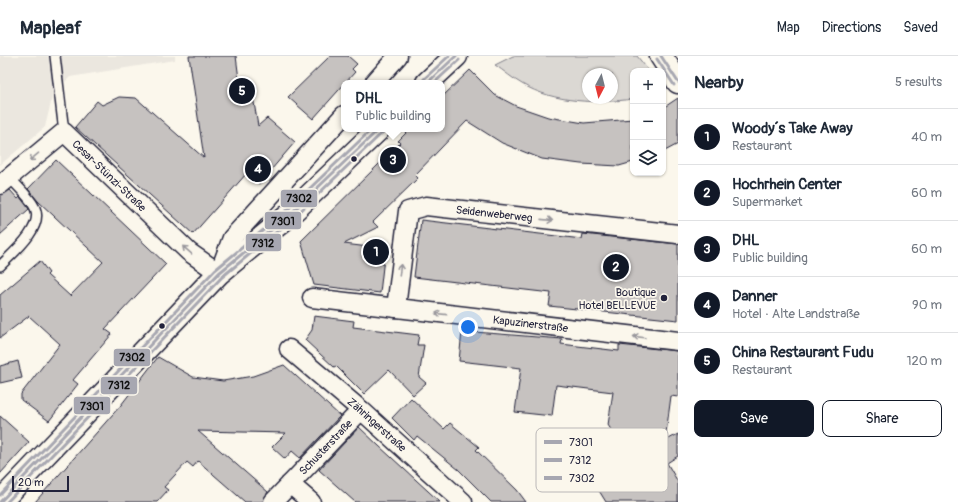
<!DOCTYPE html>
<meta charset="utf-8">
<style>
body{margin:0;font-family:Pangolin,sans-serif;background:#f6f6f7;color:#1f2937}
.controls{position:absolute;right:12px;top:12px;display:grid;overflow:hidden;border-radius:8px;box-shadow:0 1px 3px #0004}
.controls button{width:36px;height:36px;display:grid;place-items:center;padding:0;border:0;border-bottom:1px solid #e0e1e3;background:#fff;color:#1f2937;font:20px sans-serif}
.compass{position:absolute;left:582px;top:12px;width:36px;height:36px;border-radius:50%;background:#fff;box-shadow:0 1px 3px #0004;rotate:187deg}
.scale{position:absolute;left:12px;bottom:10px;width:57px;box-sizing:border-box;padding-left:4px;border:2px solid #22223b;border-top:0;font-size:11px;line-height:14px;white-space:nowrap;color:#22223b;-webkit-text-stroke:3px #fbf7ec;paint-order:stroke}
.you{position:absolute;left:468px;top:271px;width:14px;height:14px;margin:-10px;border:3px solid #fff;border-radius:50%;background:#1a73e8;box-shadow:0 0 0 6px #1a73e833}
.badge{display:grid;place-items:center;width:26px;height:26px;border-radius:50%;background:#111827;color:#fff;font-size:13px;font-weight:700}
.pin{position:absolute;translate:-50% -50%;border:2px solid #fff;box-shadow:0 1px 4px #0006}
.popup{position:absolute;left:341px;top:24px;width:104px;height:52px;box-sizing:border-box;display:grid;place-content:center;border-radius:8px;background:#fff;filter:drop-shadow(0 1px 3px #0005);font-size:13px;white-space:nowrap;color:#747a83}
.popup b{font-size:15px;color:#1f2937}
.popup::after{content:'';position:absolute;left:50%;top:100%;margin-left:-8px;border:8px solid transparent;border-top-color:#fff}
.list{margin:0;padding:0;list-style:none}
h2{display:flex;justify-content:space-between;align-items:center;height:52px;margin:0;padding:0 16px;font-size:17px}
h2 small{font-size:13px;font-weight:400;color:#747a83}
.list li{display:grid;grid-template-columns:26px 1fr auto;gap:12px;align-items:center;box-sizing:border-box;height:56px;padding:0 16px;border-top:1px solid #e0e1e3}
.list b{display:block;font-size:15px;white-space:nowrap}
.list p{margin:0;font-size:13px;white-space:nowrap;color:#747a83}
.list em{font-size:13px;font-style:normal;color:#747a83}
.actions{display:flex;gap:8px;padding:12px 16px}
.actions a{flex:1;padding:9px 0;border:1px solid #111827;border-radius:8px;text-align:center;font-size:14px;color:#111827}
.actions .main{background:#111827;color:#fff}
.icon{flex:none;width:22px;height:22px;fill:none;stroke:currentColor;stroke-width:2;stroke-linecap:round;stroke-linejoin:round}
.map{position:relative;flex:none;width:678px;height:446px;overflow:hidden}
header{display:flex;align-items:center;gap:24px;box-sizing:border-box;height:56px;padding:0 20px;background:#fff;border-bottom:1px solid #e0e1e3}
header strong{font-size:19px}
nav{display:flex;gap:22px;margin-inline-start:auto;font-size:14px}
main{display:flex}
aside{flex:1;background:#fff}
.map>svg:first-child{display:block}
</style>
<header>
<strong>Mapleaf</strong>
<nav><a>Map</a><a>Directions</a><a>Saved</a></nav>
</header>
<main>
<div class="map">
<svg width="678" height="446" viewBox="0 0 678 446">
<rect width="100%" height="100%" fill="#fbf7ec"/>
<filter id="ink" filterUnits="userSpaceOnUse"><feTurbulence type="fractalNoise" baseFrequency=".025" numOctaves="2"/><feDisplacementMap in="SourceGraphic" scale="8" xChannelSelector="R" yChannelSelector="G"/><feConvolveMatrix kernelMatrix="1 2 1 2 8 2 1 2 1" color-interpolation-filters="sRGB"/></filter>
<g filter="url(#ink)">
<path fill="#ebe7df" d="M0 0H175V4L70 21 53 38 45 71 0 109Z"/>
<path fill="#dbd8d3" stroke="#7e7d87" fill-rule="evenodd" d="M513 0H637L649 15H633V43C598 48 554 47 522 28 513 23 504 15 495 9ZM588 18H612V42H588Z"/>
<path fill="#c6c2c0" stroke="#22223b" d="M189 0H236L240 31 251 29 258 70 267 62 295 86 259 128 247 117 193 178 75 71 97 45 102 49 119 41 136 42 204 102Z
M330 0H348L357 8 352 13 355 16 313 63 288 41Z
M470 14 495 39 516 50 548 61 584 67 633 63V106L619 110 581 108 542 103 502 87 467 65 415 119 418 122 373 166 378 171 344 188 385 193 380 237 314 229 301 185 379 108 400 87 398 85 410 73H442V41Z
M678 42V88L663 96V52Z
M56 104 166 208 105 273 112 278 73 324 78 328 49 365 21 344V338L60 288 29 260 0 282V239L40 205 49 217 47 219 70 240 103 206 38 145 28 133Z
M10 134 18 143 20 141 29 153 0 179V139Z
M421 164 582 183 583 178 678 188V264L549 250 551 237 414 221Z
M314 260 354 265 353 271 419 279 417 289H424L419 321 426 327 413 339 389 314 364 338 336 310 334 311 305 284 312 274Z
M462 275 562 283 561 288 619 295V289L678 295V341L671 340 665 385 678 378V400L667 407 678 426V446H606L598 433 635 411 608 369 613 336 556 329 552 360 515 356 521 312 459 305Z
M158 301 193 321 223 325 253 320 284 309 340 360 300 402 292 395 285 403 272 391 286 377 198 375 268 436 263 446H245L198 405 193 411 187 406 164 431 168 434 157 446H35L121 349Z
M18 305 22 322 0 327V310Z
M411 342 444 373 450 367 479 391 476 394 517 434 526 446H491L459 414 417 380 414 384 392 362Z
M0 360 29 386 0 418Z
M359 371 379 390 440 446H355L319 414Z"/>
<g fill="none" stroke-linecap="round" stroke-linejoin="round">
<defs>
<path id="lane" d="M55 0 64 76
M0 210C13 197 44 172 35 152 30 141 17 130 9 121"/>
<g id="street">
<path d="M374 27 398 0"/>
<path id="s1" d="M0 129 64 76 189 196 219 217 232 182 344 59"/>
<path id="s2" d="M312 242 678 285"/>
<path id="s3" d="M396 252 408 155 426 150 678 178"/>
<path id="s4" d="M289 293 361 354 463 446"/>
<path d="M290 428 311 446"/>
<path id="s5" d="M273 446 361 354"/>
</g>
<path id="secondary" d="M661 0 678 26"/>
<path id="primary" d="M427 27 456 0
M0 446 219 217 287 161 379 73"/>
</defs>
<use href="#lane" stroke="#22223b" stroke-width="12"/>
<use href="#street" stroke="#22223b" stroke-width="21"/>
<use href="#secondary" stroke="#22223b" stroke-width="25"/>
<use href="#primary" stroke="#22223b" stroke-width="25"/>
<use href="#lane" stroke="#fbf7ec" stroke-width="9"/>
<use href="#street" stroke="#fbf7ec" stroke-width="18"/>
<use href="#secondary" stroke="#fbf7ec" stroke-width="22"/>
<use href="#primary" stroke="#fbf7ec" stroke-width="22"/>
<defs>
<path id="bus-1" d="M661 0 678 26
M427 27 456 0
M0 446 219 217 287 161 379 73"/>
<path id="bus-2" d="M657 3 674 29
M434 27 459 4
M7 446 222 221 290 165 382 77"/>
<path id="bus-3" d="M424 23 449 0
M0 439 215 214 284 157 372 73"/>
</defs>
<use href="#bus-1" stroke="#fbf7ec" stroke-width="6"/>
<use href="#bus-2" stroke="#fbf7ec" stroke-width="6"/>
<use href="#bus-3" stroke="#fbf7ec" stroke-width="6"/>
<use href="#bus-1" stroke="#a7a7b1" stroke-width="3"/>
<use href="#bus-2" stroke="#a7a7b1" stroke-width="3"/>
<use href="#bus-3" stroke="#a7a7b1" stroke-width="3"/>
</g>
<defs><path id="oneway-shaft" d="M-6 0H5M1.5-3L5.5 0L1.5 3" fill="none" stroke-width="1.6" stroke-linecap="round" stroke-linejoin="round"/></defs>
<g stroke="#99979c">
<use href="#oneway-shaft" transform="translate(34 101) rotate(140)"/>
<use href="#oneway-shaft" transform="translate(547 164) rotate(6)"/>
<use href="#oneway-shaft" transform="translate(187 194) rotate(-139)"/>
<use href="#oneway-shaft" transform="translate(400 214) rotate(-83)"/>
<use href="#oneway-shaft" transform="translate(441 258) rotate(-174)"/>
<use href="#oneway-shaft" transform="translate(639 281) rotate(-173)"/>
</g>
</g>
<g fill="#22223b" stroke="#fbf7ec" stroke-width="1.5">
<circle cx="354" cy="103" r="3.5"/>
<circle cx="664" cy="242" r="4"/>
<circle cx="162" cy="270" r="3.5"/>
</g>
<g text-anchor="middle" dominant-baseline="central" stroke-width="3.5" stroke-linejoin="round" paint-order="stroke">
<g font-size="11" fill="#22223b" stroke="#fbf7ec">
<text stroke="none"><textPath href="#s1" startOffset="146">Cesar-Stünzi-Straße</textPath></text>
<text stroke="none"><textPath href="#s3" startOffset="185">Seidenweberweg</textPath></text>
<text stroke="none"><textPath href="#s2" startOffset="220">Kapuzinerstraße</textPath></text>
<text stroke="none"><textPath href="#s4" startOffset="116">Zähringerstraße</textPath></text>
<text stroke="none"><textPath href="#s5" startOffset="76">Schusterstraße</textPath></text>
</g>
<g font-size="11" fill="#22223b" stroke="#fbf7ec" text-anchor="end">
<text x="656" y="236">Boutique<tspan x="656" dy="13">Hotel BELLEVUE</tspan></text>
</g>
</g>
<rect x="536" y="372" width="132" height="64" rx="6" fill="#fbf7ec" stroke="#bab7b7" stroke-width="1"/>
<rect x="544" y="384" width="18" height="4" fill="#a7a7b1"/>
<rect x="544" y="402" width="18" height="4" fill="#a7a7b1"/>
<rect x="544" y="420" width="18" height="4" fill="#a7a7b1"/>
<g font-size="11" fill="#22223b">
<text x="569" y="390">7301</text>
<text x="569" y="408">7312</text>
<text x="569" y="426">7302</text>
</g>
<g stroke="#fbf7ec" stroke-width="1.5">
<rect x="280" y="133" width="38" height="19" rx="4" fill="#a7a7b1"/>
<rect x="264" y="155" width="38" height="19" rx="4" fill="#a7a7b1"/>
<rect x="245" y="177" width="37" height="19" rx="4" fill="#a7a7b1"/>
<rect x="113" y="292" width="38" height="19" rx="4" fill="#a7a7b1"/>
<rect x="100" y="320" width="38" height="19" rx="4" fill="#a7a7b1"/>
<rect x="73" y="340" width="38" height="19" rx="4" fill="#a7a7b1"/>
</g>
<g font-size="11" text-anchor="middle" font-weight="bold" fill="#111">
<text x="299" y="146">7302</text>
<text x="283" y="169">7301</text>
<text x="263" y="191">7312</text>
<text x="132" y="305">7302</text>
<text x="119" y="333">7312</text>
<text x="92" y="354">7301</text>
</g>
</svg>
<div class="controls">
<button>+</button>
<button>−</button>
<button><svg class="icon" aria-label="layers" viewBox="0 0 24 24"><path d="M12 4l9 5-9 5-9-5zM3 14l9 5 9-5"/></svg></button>
</div>
<svg class="compass" viewBox="-18 -18 36 36"><path d="M0-13l5 13h-10z" fill="#e53935"/><path d="M0 13l5-13h-10z" fill="#747a83"/></svg>
<div class="scale">20 m</div>
<div class="you"></div>
<div class="pin badge" style="left:376px;top:196px">1</div>
<div class="pin badge" style="left:616px;top:211px">2</div>
<div class="pin badge" style="left:393px;top:104px">3</div>
<div class="popup"><b>DHL</b>Public building</div>
<div class="pin badge" style="left:258px;top:113px">4</div>
<div class="pin badge" style="left:242px;top:35px">5</div>
</div>
<aside>
<h2>Nearby<small>5 results</small></h2>
<ul class="list">
<li><span class="badge">1</span><div><b>Woody´s Take Away</b><p>Restaurant</p></div><em>40 m</em></li>
<li><span class="badge">2</span><div><b>Hochrhein Center</b><p>Supermarket</p></div><em>60 m</em></li>
<li><span class="badge">3</span><div><b>DHL</b><p>Public building</p></div><em>60 m</em></li>
<li><span class="badge">4</span><div><b>Danner</b><p>Hotel · Alte Landstraße</p></div><em>90 m</em></li>
<li><span class="badge">5</span><div><b>China Restaurant Fudu</b><p>Restaurant</p></div><em>120 m</em></li>
</ul>
<div class="actions"><a class="main">Save</a><a>Share</a></div>
</aside>
</main>
